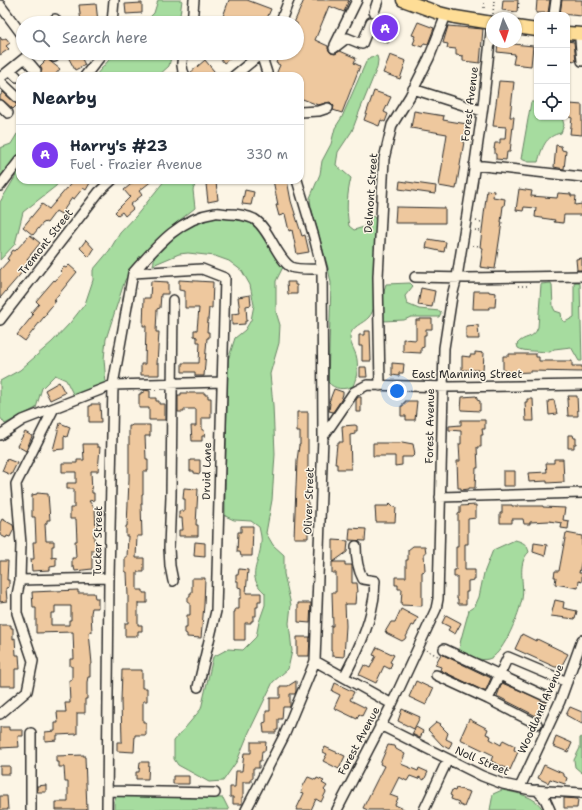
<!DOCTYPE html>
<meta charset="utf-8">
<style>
body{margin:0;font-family:"Shantell Sans",sans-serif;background:#f6f6f7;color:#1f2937}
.controls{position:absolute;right:12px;top:12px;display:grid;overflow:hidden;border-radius:8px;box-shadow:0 1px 3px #0004}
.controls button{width:36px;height:36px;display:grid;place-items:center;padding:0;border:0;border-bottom:1px solid #e0e1e3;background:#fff;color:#1f2937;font:20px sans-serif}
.compass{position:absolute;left:486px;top:12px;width:36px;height:36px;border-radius:50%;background:#fff;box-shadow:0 1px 3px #0004;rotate:176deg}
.you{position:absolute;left:397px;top:391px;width:14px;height:14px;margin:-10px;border:3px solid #fff;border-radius:50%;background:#1a73e8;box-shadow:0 0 0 6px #1a73e833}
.badge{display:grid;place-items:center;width:26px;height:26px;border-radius:50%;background:#7c3aed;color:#fff;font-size:13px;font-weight:700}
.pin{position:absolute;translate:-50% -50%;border:2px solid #fff;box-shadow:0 1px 4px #0006}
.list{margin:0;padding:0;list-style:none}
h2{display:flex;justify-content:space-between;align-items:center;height:52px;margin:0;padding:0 16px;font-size:17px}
h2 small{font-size:13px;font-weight:400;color:#747a83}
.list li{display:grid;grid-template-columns:26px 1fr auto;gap:12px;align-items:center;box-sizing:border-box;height:60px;padding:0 16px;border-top:1px solid #e0e1e3}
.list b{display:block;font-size:15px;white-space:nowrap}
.list p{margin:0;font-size:13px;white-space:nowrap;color:#747a83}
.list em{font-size:13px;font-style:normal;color:#747a83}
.icon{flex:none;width:22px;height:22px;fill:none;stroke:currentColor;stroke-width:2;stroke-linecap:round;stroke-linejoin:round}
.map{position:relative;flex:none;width:582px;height:810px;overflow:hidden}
.search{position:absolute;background:#fff;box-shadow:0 1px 3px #0004;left:16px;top:16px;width:288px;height:44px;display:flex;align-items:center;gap:10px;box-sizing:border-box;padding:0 14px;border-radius:22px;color:#747a83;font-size:15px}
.panel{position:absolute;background:#fff;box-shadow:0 1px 3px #0004;left:16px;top:72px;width:288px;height:112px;border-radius:12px}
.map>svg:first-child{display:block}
</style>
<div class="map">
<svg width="582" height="810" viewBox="0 0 582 810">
<rect width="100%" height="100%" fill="#fcf5e5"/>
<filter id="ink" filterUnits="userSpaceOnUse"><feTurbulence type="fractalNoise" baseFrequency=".025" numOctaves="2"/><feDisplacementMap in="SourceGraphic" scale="8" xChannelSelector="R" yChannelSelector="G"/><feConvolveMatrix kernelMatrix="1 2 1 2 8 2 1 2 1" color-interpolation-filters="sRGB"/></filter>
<g filter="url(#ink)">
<path fill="#a6dc9f" stroke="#688465" d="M158 0H182L179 23H144L154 13Z
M115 53H172L169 66 158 76H95Z
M377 56 378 60 377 68 358 115 352 131 338 152 336 165 351 178C347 194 346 210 349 226L354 230 364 227 367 219 373 216 376 220V225L375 306C373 309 372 314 369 317 363 324 351 326 350 337 350 343 354 349 356 355 359 365 357 377 353 386 344 390 335 390 328 382L331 283 328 268 311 207 310 198 320 174 322 161 331 144 335 128 342 117 366 62 370 57Z
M531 102H537V117H562L564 125 561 133C545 136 542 148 538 162H529L521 159Z
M17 134H20V153L0 178V148L11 144Z
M20 169V180H60L56 186 23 212 15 244 0 260V202Z
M165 180H197L193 190 195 208 165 232 144 253 125 280 106 339 104 359 106 384 74 396 66 380 55 375 42 388 36 408 5 424 0 417V381L20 370 52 342 70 323 85 304 93 280V270L109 251 120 233 136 216Z
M232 218 252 222 266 238 283 267 276 281V312L280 325 279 343 270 374 273 405 275 454 272 500 266 533 273 545 284 555V574L291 605 289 623 292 651 288 669 273 682 249 732 237 761 223 781 209 782 178 765 174 759V741L201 709 213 657 228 649 243 650 256 637 259 622 265 605V593C245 576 260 564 261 543 262 538 260 532 259 527L251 521 234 520 225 516V487L228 360 235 338 245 330 251 320 254 305 250 285 242 271 229 261 215 256 188 253 179 254 153 265C154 262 154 257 156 253 166 236 191 221 210 219 217 218 225 218 232 218Z
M575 282H579L580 284 582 361H579L571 347 554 349 550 352C542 351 523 352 518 348L517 344C524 335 534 340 538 327L541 284 551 283 552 285 553 307 555 311 561 313 562 320 565 322 574 317V284Z
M410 283 413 286 405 296 407 304 419 309 440 311 441 313 439 317H411L404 320 383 321C383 309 382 296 386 284Z
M515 540C523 542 527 544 529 552 516 564 525 584 522 599 519 614 504 652 491 658 481 663 467 655 459 649L461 639 469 610 475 606 479 597 484 573 493 550Z
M582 737V773L575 767 574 760 580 748V738Z
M502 790C517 793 536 796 543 810H490L493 794Z
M117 795 223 798 229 810H114V801Z"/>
<path fill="#eec89e" stroke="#2b2b2b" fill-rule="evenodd" d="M229 0H247L271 9 265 23H233L222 19Z
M304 0H349L344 12 329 6 315 40 328 46V49L331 53 335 54 340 51 356 58 354 63 360 66 342 113 333 110 334 106 330 102 318 105 300 98V76H278L277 72 280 65 276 63 279 55 284 56 286 53H297V23H294Z
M503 0H518L517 12 502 10Z
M537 0H550L548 13H536Z
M562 0H582V16L560 14Z
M142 3V13L126 14 125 4Z
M96 4 98 22 81 23 79 5Z
M383 15 398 21 388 43 373 37Z
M418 22 434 28 428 44 424 43 422 47 413 44 415 39 414 38 415 36 412 35Z
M448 26 483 29 480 63 463 61V56L456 55V49L447 48 448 44 443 43Z
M0 37 2 40 6 38 10 43 6 46 9 49 0 55Z
M567 41 574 42 576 61 567 60Z
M498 42H513V44L533 46 531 66 513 64 515 54 497 52Z
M66 53H94L82 59 85 65 75 70Z
M216 53H237L224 63Z
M390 55 406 61 400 79 383 73Z
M47 59 60 69 54 76H39L42 70 40 66Z
M205 60 218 76H191L190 73Z
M499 81 514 82 510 117H514L510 152H507L506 160 496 159V154H495V149H494L495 143H500V139H505L506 127 493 126Z
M374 91 391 97 384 112 388 114 385 122 381 120 379 126 364 120Z
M3 92 17 105 13 109 4 101 0 99V96Z
M570 104 582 105V135L570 134 572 118 567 116V105H570Z
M414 111 444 116 443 120 467 124 456 189 439 186 447 134 411 128Z
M556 145 561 146 562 150 566 151 564 169 554 167Z
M74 180H86L90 183 86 190 83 188 74 199 72 198 61 214 56 211 47 223 45 222 44 223H43L33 235 23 227 42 204 49 209Z
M136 180H153L139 191 142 195 130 205 133 209 125 216 122 212 118 215 115 212 130 197 124 190Z
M273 180H287L291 201 302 236 305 235 309 252 297 254 292 230 289 231 285 214 279 216 276 205H278Z
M400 181 436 186 435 194 399 189Z
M216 182 218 200 208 202 206 184Z
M519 189 532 191 531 196 557 198 558 193 571 194V196H576L575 205 582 204V215H564L563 223 554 222 555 220 535 217 536 208 524 207 523 211 516 210Z
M245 190 254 192 251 205 242 204Z
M487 190 494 191 493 197 505 199 504 206H503L501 222H502L495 269 480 267 483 248 480 247Z
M396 207 445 208V223H395Z
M30 235 40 243 27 259 30 262 19 276 0 298V270L9 260 7 259 13 250 15 251Z
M428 239 446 242 444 252 426 248Z
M86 240 94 249 89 257 80 248Z
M582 258V270H577L576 259Z
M69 265 77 272 54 300 56 301 46 313H47L25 341 17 335 33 315 31 313 39 304 36 301 54 280 55 281 62 273 60 271 64 267 66 268Z
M179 280 213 282 212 308H209L207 332H209V338H207L204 376H195V372H182V363H199L200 342H197V337L194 336V330H197L199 308H185V291L179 290Z
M151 281 168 282V294H161L160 308 157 309 156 332H159L157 364H159V375H141V364H145L146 326H143L144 298H150Z
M287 282H295V285H297V294H288Z
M421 288 435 291 432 307 418 305Z
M474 291H489V292L496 293 495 307H489V309H473Z
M250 295 251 305 246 306 247 321H245V324L232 325V314L240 313 238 297Z
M420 319H432V329H426V335H424V347L421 348V353L403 352V339L416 340V320H420Z
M478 325 479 339H466V326Z
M364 331H370L371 361H362V346H359V335H364Z
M475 352 484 353 483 370H462V356L470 357V355H475Z
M509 354H536V357H539V361H572V366H582V372L531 371V372L508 373V371H503V356H509Z
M392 363 404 364 403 373H399V376L392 375Z
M360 367H366L367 377H360Z
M59 382 65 393 50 400 45 390Z
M334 389 343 392V394L341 400 333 412 329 411 330 403 329 402Z
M144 390 150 391V398H156V401H159V404H165V420H149V408H139V394H141V392L144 393Z
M181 393H205V395H208V398H211V418H202V430H204L205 436H202V441H192L191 426H196V409H184V412H178V395H181Z
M476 396 477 397V400L480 401V411L461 410 462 397Z
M568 396H577L578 416H568L567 399H569Z
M358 397H361V412H356V400Z
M527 399H533L534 421H526L525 402H527Z
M554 400 557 414 549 415 548 401Z
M405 401H417L415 420H406V416H401V406H403V403H405Z
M91 404H100L101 422H89V406H91Z
M297 412H308V538H294L297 461 299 445H300V432H297Z
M461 420H485V429H482L483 435H481V447H477L478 468H476L475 488H469V489L461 490V488H458L457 461H460L459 444H461V431L449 430V426L461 425Z
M60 423 70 427 67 437 64 436V449L53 450Z
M132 425H150V436H145L146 459H148V471H143V494H142V504H141L142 536H137L136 558H144V572H137V590H143V593H147V603H138V625H142V631H138V636H125V623H128V596L127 572H125V557H127L128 536H126V526H127L129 480V426H131Z
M355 425 357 426V431H355V434L350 435 351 469H337V464H335L337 444H339V442H343L342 426Z
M25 432 32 436 26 451 17 446Z
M568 435H573L574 438H576V444H574V448H568Z
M402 442 413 444 415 454 412 457H402V465L395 466V456H373V443H400Z
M83 444H97V447H100L98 471H91L92 493H94V500L89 501 95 509 96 529H94V541H96L97 550H92V569L75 571 74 567H72V558H76L75 541H77L76 519H70V508H74V489H67V483H76V472H62V463H77V460H84Z
M7 459 17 463 11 475 2 471Z
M554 459H563L564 482 547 483V481L529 482 528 473 547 472 546 463H554Z
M190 460H200V474L194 473V471H190Z
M503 471H515V486H503Z
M184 488 198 489 196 525H198V536H179V530H183L182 518H179V511H185V499H183Z
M37 493 48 494 50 520H47V523L45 524 46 541H54V546H52V558L56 557V566L50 567V570L32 571 31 559H34L33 542H36L35 517H32V495L37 494Z
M390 504 393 507H396L395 522H376L375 506H388Z
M476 505V518L468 519V544H465V570H475V580L468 581V592H466V604H458V599H457V577H454V570H456V547H458V514L460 513V506Z
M502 505H512V506H543V507L565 508 563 520 569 521 568 529 561 528 562 523 549 521 530 522V524H524L523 519H512V523H500V513H502Z
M2 519 13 525 14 529 10 537 7 536 6 538 0 535V523Z
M241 526H253L252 556H241L240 552H237L238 532H241Z
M350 528 366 529 365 541 349 540Z
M566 533 582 536V559L579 573H582V582L579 581 578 588 555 584 556 577H554L555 571H559Z
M333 540 348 541 347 552 333 562Z
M195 542 205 543V557L194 556Z
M534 543 547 545 545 556 533 552Z
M413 546H425L426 553H424L425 571 422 572V606L401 605 402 589H398V585H395V577H406V560H408V550Z
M0 561H8L7 580H9V587L6 588 7 601 0 602Z
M332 562H345V565H352V583H357L358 592H356L355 604H345L346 626 344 657 332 656V651H331V626H333L332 592H336V573H332Z
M239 569 248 570 246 593H261V601H258V607H256V616H253V621H251V623H245V640H234V612H235V609H239V598H241V588L238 587V581H236V575H238Z
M192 578H205L204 605 201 638 187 637V634L185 633V628H187V615H190V603H188V597H190V593H192Z
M78 590V593H94L95 598H98V608H92L91 613 92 632H89L92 664 90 665V677H88L87 682V699H85V713H77V734L57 735V740L45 741V732L55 731V723H58L57 712H66L65 703H70L69 680H72V666H70V659H74L73 632 36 633V608H33L32 592ZM55 606H71V620H69V625H51V613H55Z
M555 600 564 602 563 608 577 611 575 619 551 616Z
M298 603H311L310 623 298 622Z
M401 609 418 618 414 626 412 625 405 639 402 641 386 633 387 632H385L391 622H395Z
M446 615 461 623 455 634 448 630 450 627 442 623Z
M0 625H11V628H13V639L15 638 16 655H19L20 669H15V686H0Z
M522 634 536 641 537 639 568 654 561 667H555L515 649Z
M297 637H310L309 656H297Z
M377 647 394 655 390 662 392 663 390 669 384 666 376 683 359 675 364 665 370 668 376 656 373 655Z
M441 654 491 678 486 690H482L440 670 441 667 435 665Z
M122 670H142V688H147V701H143V722H146V735H135L134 752 117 751V742H122L121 701Z
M296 681V691L295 694H290V707H283L282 719H278V730H276V733H264L263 723 266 722V711H270V698H280V686H288Z
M416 681 433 689 426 705 409 697Z
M335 683 354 692 350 700 366 708 362 716 359 714 357 719 334 708 340 695 332 691Z
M502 683 547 702 541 716H536L497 696Z
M570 707 582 712V724L566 715Z
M402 709 420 717 414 729 398 721Z
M469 719 488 729 486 734 491 736 490 739 501 745 503 740 515 746 514 750 518 752 510 770 491 761 493 755 460 739Z
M437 722 441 724 440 725 448 733 446 739 452 742 449 749 442 745 428 730Z
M0 727H9V730H23V736H18L19 747 0 748Z
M416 727 423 731 420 738 412 734Z
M556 736 572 743 568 752 553 746Z
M251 742H266L265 751H262L261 761H259V768H253V778H251V782H243V797H242V804H233V797H230V787H235L236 771H242L244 753H251Z
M388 745 395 746 396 749 405 754 401 764 418 771 419 768 428 772 424 780 419 777 418 779 410 776 407 781 399 777 390 795 398 798 395 805 406 810H368L363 808 384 766 380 764Z
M325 747 345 756 339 769 323 761 327 754 323 752Z
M84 755V757H85L87 810H56V802H68V782H65L64 767H59V762H56V756Z
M140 762H149L148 779H136V772H139Z
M544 765 564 774V776L567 778 565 784 550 779 548 783 538 778Z
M0 766H10V774H0Z
M173 776H189V784H173Z
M308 777 316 780 317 778 324 781 322 783 327 786 324 790 326 792 321 802 316 799 311 810H296L304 793 301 792 303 789 302 788Z
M46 785V792H37V786Z
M456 788 470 792 464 807 458 804 459 802 451 799 452 796 450 795 452 790 455 791Z
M0 796H7L8 810H0Z
M564 798 578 799 577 808H564Z"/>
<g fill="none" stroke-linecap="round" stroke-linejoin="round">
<defs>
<path id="minor" d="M0 5 23 36
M374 12 378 0
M554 15 556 0
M55 19V23
M112 23 114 0
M192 23 194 0
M280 23 289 0
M580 40 582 61
M335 45 357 0
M334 48 347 38 362 44 371 22
M49 53 54 57
M184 53C181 62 181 68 185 76
M261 54 268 76
M25 58 36 71
M10 70 17 77
M85 76 103 53
M234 76 262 53
M0 78 31 53
M0 81 20 100
M413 89 482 111
M0 105 8 113
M300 112 319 111 328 108
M474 165 582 177
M0 186 20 160
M133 273 202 269 225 278 216 611 198 687
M133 273C155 248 179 218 215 213 219 212 225 214 230 214 237 214 248 216 254 219 269 228 277 259 291 267 297 270 315 269 322 269
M415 277 466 278 582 276
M173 300 171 496 169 548 170 566 173 581
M0 320 99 192 112 180
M380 386 378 277 384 159 392 125 410 96 429 58 446 15
M0 435 23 420 113 385 222 382
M323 437 354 392 367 385 450 387 582 385
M440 497 582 493
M20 580 109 578
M444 649 545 696
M315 661 392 704
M436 675 488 699 537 724
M344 677C356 654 369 628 373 602 375 595 374 588 375 581L363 579C357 568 356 558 356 546
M488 699 508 657 567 682
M0 714 27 691 33 661 17 613V595L20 580 21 544 16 484 53 410
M380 725 482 776 503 784 531 790 582 793
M31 733V810
M520 787 560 701 582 640
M537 790 545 799 550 810
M108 791 215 793
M107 810 109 578 113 385 133 273
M246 810 284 736 315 661 323 437 322 269 314 237 297 180
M337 810 392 704 436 609 438 599 444 348 452 296 457 277 473 177 483 106 492 23
M424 810 448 759"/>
<path id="major" d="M403 0 439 13 455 17 492 23
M516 27 537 30
M567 33 582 34"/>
</defs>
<use href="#minor" stroke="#2b2b2b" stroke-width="12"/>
<use href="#major" stroke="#2b2b2b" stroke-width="15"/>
<path stroke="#2b2b2b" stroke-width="1.5" stroke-dasharray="1 3" stroke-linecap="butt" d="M484 8V0
M518 12 519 0
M493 14 494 0
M500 17 510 18
M476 221 481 222
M475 230 480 231
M473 245 479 246
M518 286H528
M426 650 438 656"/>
<use href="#minor" stroke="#fcf5e5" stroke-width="9"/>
<use href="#major" stroke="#fedd96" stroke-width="12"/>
</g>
</g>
<g text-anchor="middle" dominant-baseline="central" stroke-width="3" stroke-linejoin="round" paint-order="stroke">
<g font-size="11" fill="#2b2b2b" stroke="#fcf5e5">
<text transform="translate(470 104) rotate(-83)">Forest Avenue</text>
<text transform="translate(371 193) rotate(-86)">Delmont Street</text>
<text transform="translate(46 242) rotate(-52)">Tremont Street</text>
<text x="467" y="374">East Manning Street</text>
<text transform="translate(430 426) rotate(-89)">Forest Avenue</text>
<text transform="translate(207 471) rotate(-89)">Druid Lane</text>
<text transform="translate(309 501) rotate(-88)">Oliver Street</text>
<text transform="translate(98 541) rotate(-89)">Tucker Street</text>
<text transform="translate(541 709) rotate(-66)">Woodland Avenue</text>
<text transform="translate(359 741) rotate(-62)">Forest Avenue</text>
<text transform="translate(482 761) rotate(23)">Noll Street</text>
</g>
</g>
</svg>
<div class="controls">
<button>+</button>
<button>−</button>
<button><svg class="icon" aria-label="locate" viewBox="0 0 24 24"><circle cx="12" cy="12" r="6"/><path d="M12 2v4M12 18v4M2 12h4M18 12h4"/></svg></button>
</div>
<svg class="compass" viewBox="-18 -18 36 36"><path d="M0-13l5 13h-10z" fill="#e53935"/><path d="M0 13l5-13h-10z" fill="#747a83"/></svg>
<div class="you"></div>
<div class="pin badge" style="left:385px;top:28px">A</div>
<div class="search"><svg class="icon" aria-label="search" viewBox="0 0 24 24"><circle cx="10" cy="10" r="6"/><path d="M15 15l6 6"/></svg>Search here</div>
<section class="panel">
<h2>Nearby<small></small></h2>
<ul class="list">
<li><span class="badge">A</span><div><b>Harry's #23</b><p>Fuel · Frazier Avenue</p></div><em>330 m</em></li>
</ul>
</section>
</div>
